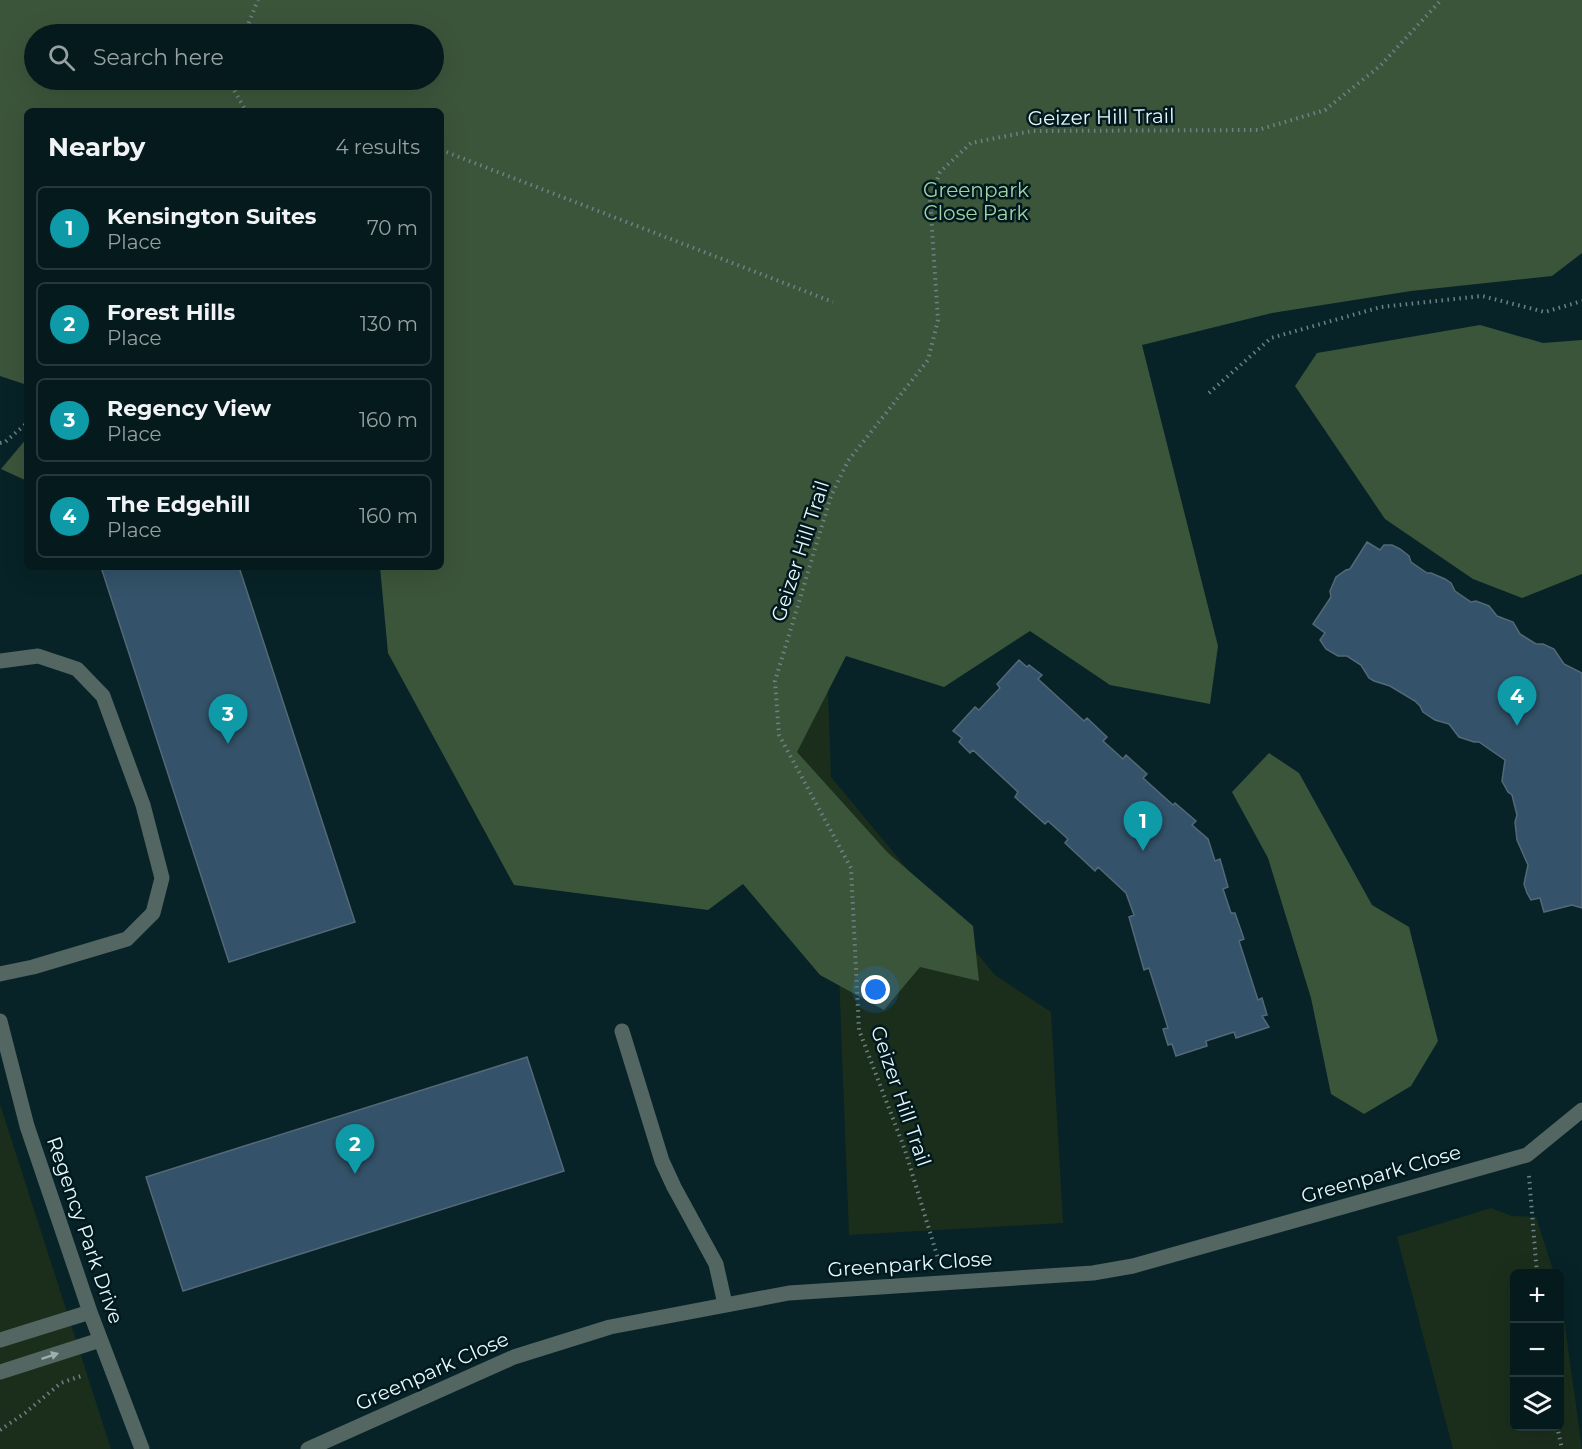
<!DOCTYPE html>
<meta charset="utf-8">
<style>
body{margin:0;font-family:Montserrat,sans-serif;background:#0e2326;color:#f1f3f6}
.controls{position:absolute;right:18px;bottom:18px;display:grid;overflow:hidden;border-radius:9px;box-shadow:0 6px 24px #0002}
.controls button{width:54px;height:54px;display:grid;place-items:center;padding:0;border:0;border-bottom:2px solid #26383b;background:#051a1d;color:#f1f3f6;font:30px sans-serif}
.you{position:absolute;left:876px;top:990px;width:21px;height:21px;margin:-15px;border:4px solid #fff;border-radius:50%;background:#1a73e8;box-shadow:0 0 0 9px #1a73e833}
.badge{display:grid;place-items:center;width:39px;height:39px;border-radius:50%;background:#db2777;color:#fff;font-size:20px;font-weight:700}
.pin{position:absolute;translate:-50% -50px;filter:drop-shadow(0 2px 3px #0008)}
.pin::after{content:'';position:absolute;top:32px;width:21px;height:18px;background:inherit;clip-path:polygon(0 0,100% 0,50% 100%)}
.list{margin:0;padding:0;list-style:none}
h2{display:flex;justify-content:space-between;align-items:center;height:78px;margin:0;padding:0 24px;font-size:26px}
h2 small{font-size:20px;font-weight:400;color:#97a1a4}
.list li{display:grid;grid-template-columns:39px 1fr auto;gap:18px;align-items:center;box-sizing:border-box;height:84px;margin:0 12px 12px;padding:0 12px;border:2px solid #26383b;border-radius:9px}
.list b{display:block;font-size:22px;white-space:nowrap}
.list p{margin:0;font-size:20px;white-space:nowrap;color:#97a1a4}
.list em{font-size:20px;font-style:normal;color:#97a1a4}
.icon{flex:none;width:33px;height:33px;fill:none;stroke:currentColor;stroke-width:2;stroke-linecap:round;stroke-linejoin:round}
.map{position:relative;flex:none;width:1582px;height:1449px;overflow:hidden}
.search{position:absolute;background:#051a1d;box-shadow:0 6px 24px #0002;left:24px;top:24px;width:420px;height:66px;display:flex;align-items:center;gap:15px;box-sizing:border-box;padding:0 21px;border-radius:33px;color:#97a1a4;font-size:22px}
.panel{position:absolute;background:#051a1d;box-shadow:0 6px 24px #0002;left:24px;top:108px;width:420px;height:462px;border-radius:9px}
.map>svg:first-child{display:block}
</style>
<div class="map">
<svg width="1582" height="1449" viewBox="0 0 1582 1449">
<rect width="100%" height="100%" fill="#072327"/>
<path fill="#1b2e1c" d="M1582 0 1134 273 826 636 831 777 995 975 1051 1012 1063 1223 849 1235 834 843 746 847 818 416Z
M0 1104 111 1449H0Z
M1491 1208 1512 1216 1536 1217 1554 1273 1514 1274V1426H1560V1290L1582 1449H1453L1397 1237Z"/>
<path fill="#3b553b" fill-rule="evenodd" d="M0 0H1582V253L1552 276 1411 291 1272 313 1142 345 1218 646 1210 704 1110 685 1030 631 944 687 846 656 797 752 888 853 973 926 979 981 920 967 884 1010 820 975 743 884 708 910 514 885 388 653 380 567H441V111H27V385L0 376ZM434 34V80H34V34Z
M1480 325 1543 343 1582 340V574L1522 598 1473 579 1385 519 1295 386 1317 353Z
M27 438V481L1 469Z
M1269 753 1299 773 1372 905 1409 927 1438 1041 1411 1086 1364 1114 1331 1094 1311 998 1268 858 1232 792Z"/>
<path fill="#345269" stroke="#546877" stroke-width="1.5" d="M1367 542 1380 550 1384 545H1392L1400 549 1409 556 1411 562 1427 573H1431L1445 579 1451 583 1455 591 1471 602 1476 601 1489 606 1497 616 1513 622 1520 634 1536 644H1543L1554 649 1564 664 1582 673V908L1572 905 1544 912 1540 898 1531 900 1527 893 1524 884 1528 865 1517 840 1515 822 1517 815 1512 795 1508 792 1502 781 1505 760 1479 742H1474L1459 737 1449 724 1435 720 1423 712 1420 706 1415 701 1390 686 1374 681 1369 678 1361 665 1347 656H1338L1326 649 1320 640 1325 633 1313 624 1331 597 1330 591 1336 577 1346 570 1350 569Z
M101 567H239L355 922 229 962Z
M1019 660 1027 667 1029 665 1042 675 1038 679 1084 721 1087 718 1107 737 1103 741 1123 759 1126 755 1147 774 1143 778 1173 805 1175 803 1196 821 1192 825 1208 839 1215 861 1220 859 1228 887 1223 889 1231 913H1235L1244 939 1239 941 1258 1000 1262 998 1267 1015 1262 1016 1269 1027 1236 1038 1234 1032 1206 1041 1207 1046 1176 1056 1172 1044 1168 1045 1163 1029 1168 1028 1149 968 1144 970 1129 917 1134 915 1126 893 1098 867 1095 871 1065 843 1068 839 1048 821 1045 824 1015 797 1018 792 973 750 970 753 959 742 962 738 953 731 975 707 979 710 1000 688 997 684Z
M527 1057 564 1171 183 1291 146 1177Z"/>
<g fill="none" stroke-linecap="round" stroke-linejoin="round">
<path stroke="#6c8286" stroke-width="4" stroke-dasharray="1.5 4.5" stroke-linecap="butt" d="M244 34 258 0
M231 80 230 83 246 111
M441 150 833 302
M1209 393 1271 338 1381 307 1482 296 1545 312 1582 301
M0 443 5 442 27 423
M1529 1176 1537 1274
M939 1262 905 1150 859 1030 851 868 779 735 775 681 831 496 848 461 928 360 938 320 930 199 940 172 971 143 1032 131 1258 130 1325 110 1380 66 1441 0
M1557 1426 1562 1449
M0 1430 25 1413 61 1383 81 1376"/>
<path stroke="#536661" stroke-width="15" d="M0 661 38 656 77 669 103 696 143 805 162 878 153 913 127 939 33 967 0 974
M0 1021 27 1126 90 1312 142 1449
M622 1031 662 1161 674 1187 716 1264 725 1304
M0 1340 90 1312
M0 1372 100 1340
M308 1449 514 1357 610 1327 789 1293 1093 1273 1133 1266 1527 1155 1582 1110"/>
</g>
<defs><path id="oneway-solid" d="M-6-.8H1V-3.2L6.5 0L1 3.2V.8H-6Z" transform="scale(1.5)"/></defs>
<use fill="#9eafae" href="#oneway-solid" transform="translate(50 1356) rotate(-18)"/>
<g text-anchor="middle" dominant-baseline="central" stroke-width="5" stroke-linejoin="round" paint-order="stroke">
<g font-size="20" fill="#e8f8fb" stroke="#00191e">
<text transform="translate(1101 117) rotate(-1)">Geizer Hill Trail</text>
<text transform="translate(800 551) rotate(-72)">Geizer Hill Trail</text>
<text transform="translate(901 1096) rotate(71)">Geizer Hill Trail</text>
<text transform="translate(1381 1174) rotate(-16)">Greenpark Close</text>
<text transform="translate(85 1230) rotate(71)">Regency Park Drive</text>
<text transform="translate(910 1264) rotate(-4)">Greenpark Close</text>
<text transform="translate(432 1371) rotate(-24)">Greenpark Close</text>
</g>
<g font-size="20" fill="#a3d3a4" stroke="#00191e">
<text x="976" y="190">Greenpark<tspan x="976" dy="23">Close Park</tspan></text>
</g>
</g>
</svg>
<div class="controls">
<button>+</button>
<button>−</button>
<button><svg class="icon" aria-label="layers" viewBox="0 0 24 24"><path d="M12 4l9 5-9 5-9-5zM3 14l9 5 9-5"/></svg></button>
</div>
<div class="you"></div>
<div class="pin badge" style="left:1143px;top:851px;background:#0f9aa8">1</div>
<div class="pin badge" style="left:355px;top:1174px;background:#0f9aa8">2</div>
<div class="pin badge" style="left:228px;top:744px;background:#0f9aa8">3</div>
<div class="pin badge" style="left:1517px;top:726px;background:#0f9aa8">4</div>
<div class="search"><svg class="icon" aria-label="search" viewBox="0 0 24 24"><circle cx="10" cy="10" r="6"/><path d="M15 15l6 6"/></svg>Search here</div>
<section class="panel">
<h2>Nearby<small>4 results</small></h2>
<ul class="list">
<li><span class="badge" style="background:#0f9aa8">1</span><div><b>Kensington Suites</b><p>Place</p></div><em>70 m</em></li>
<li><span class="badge" style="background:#0f9aa8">2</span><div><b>Forest Hills</b><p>Place</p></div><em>130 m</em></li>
<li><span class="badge" style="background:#0f9aa8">3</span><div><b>Regency View</b><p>Place</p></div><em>160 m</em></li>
<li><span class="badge" style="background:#0f9aa8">4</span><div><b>The Edgehill</b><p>Place</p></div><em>160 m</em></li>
</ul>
</section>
</div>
